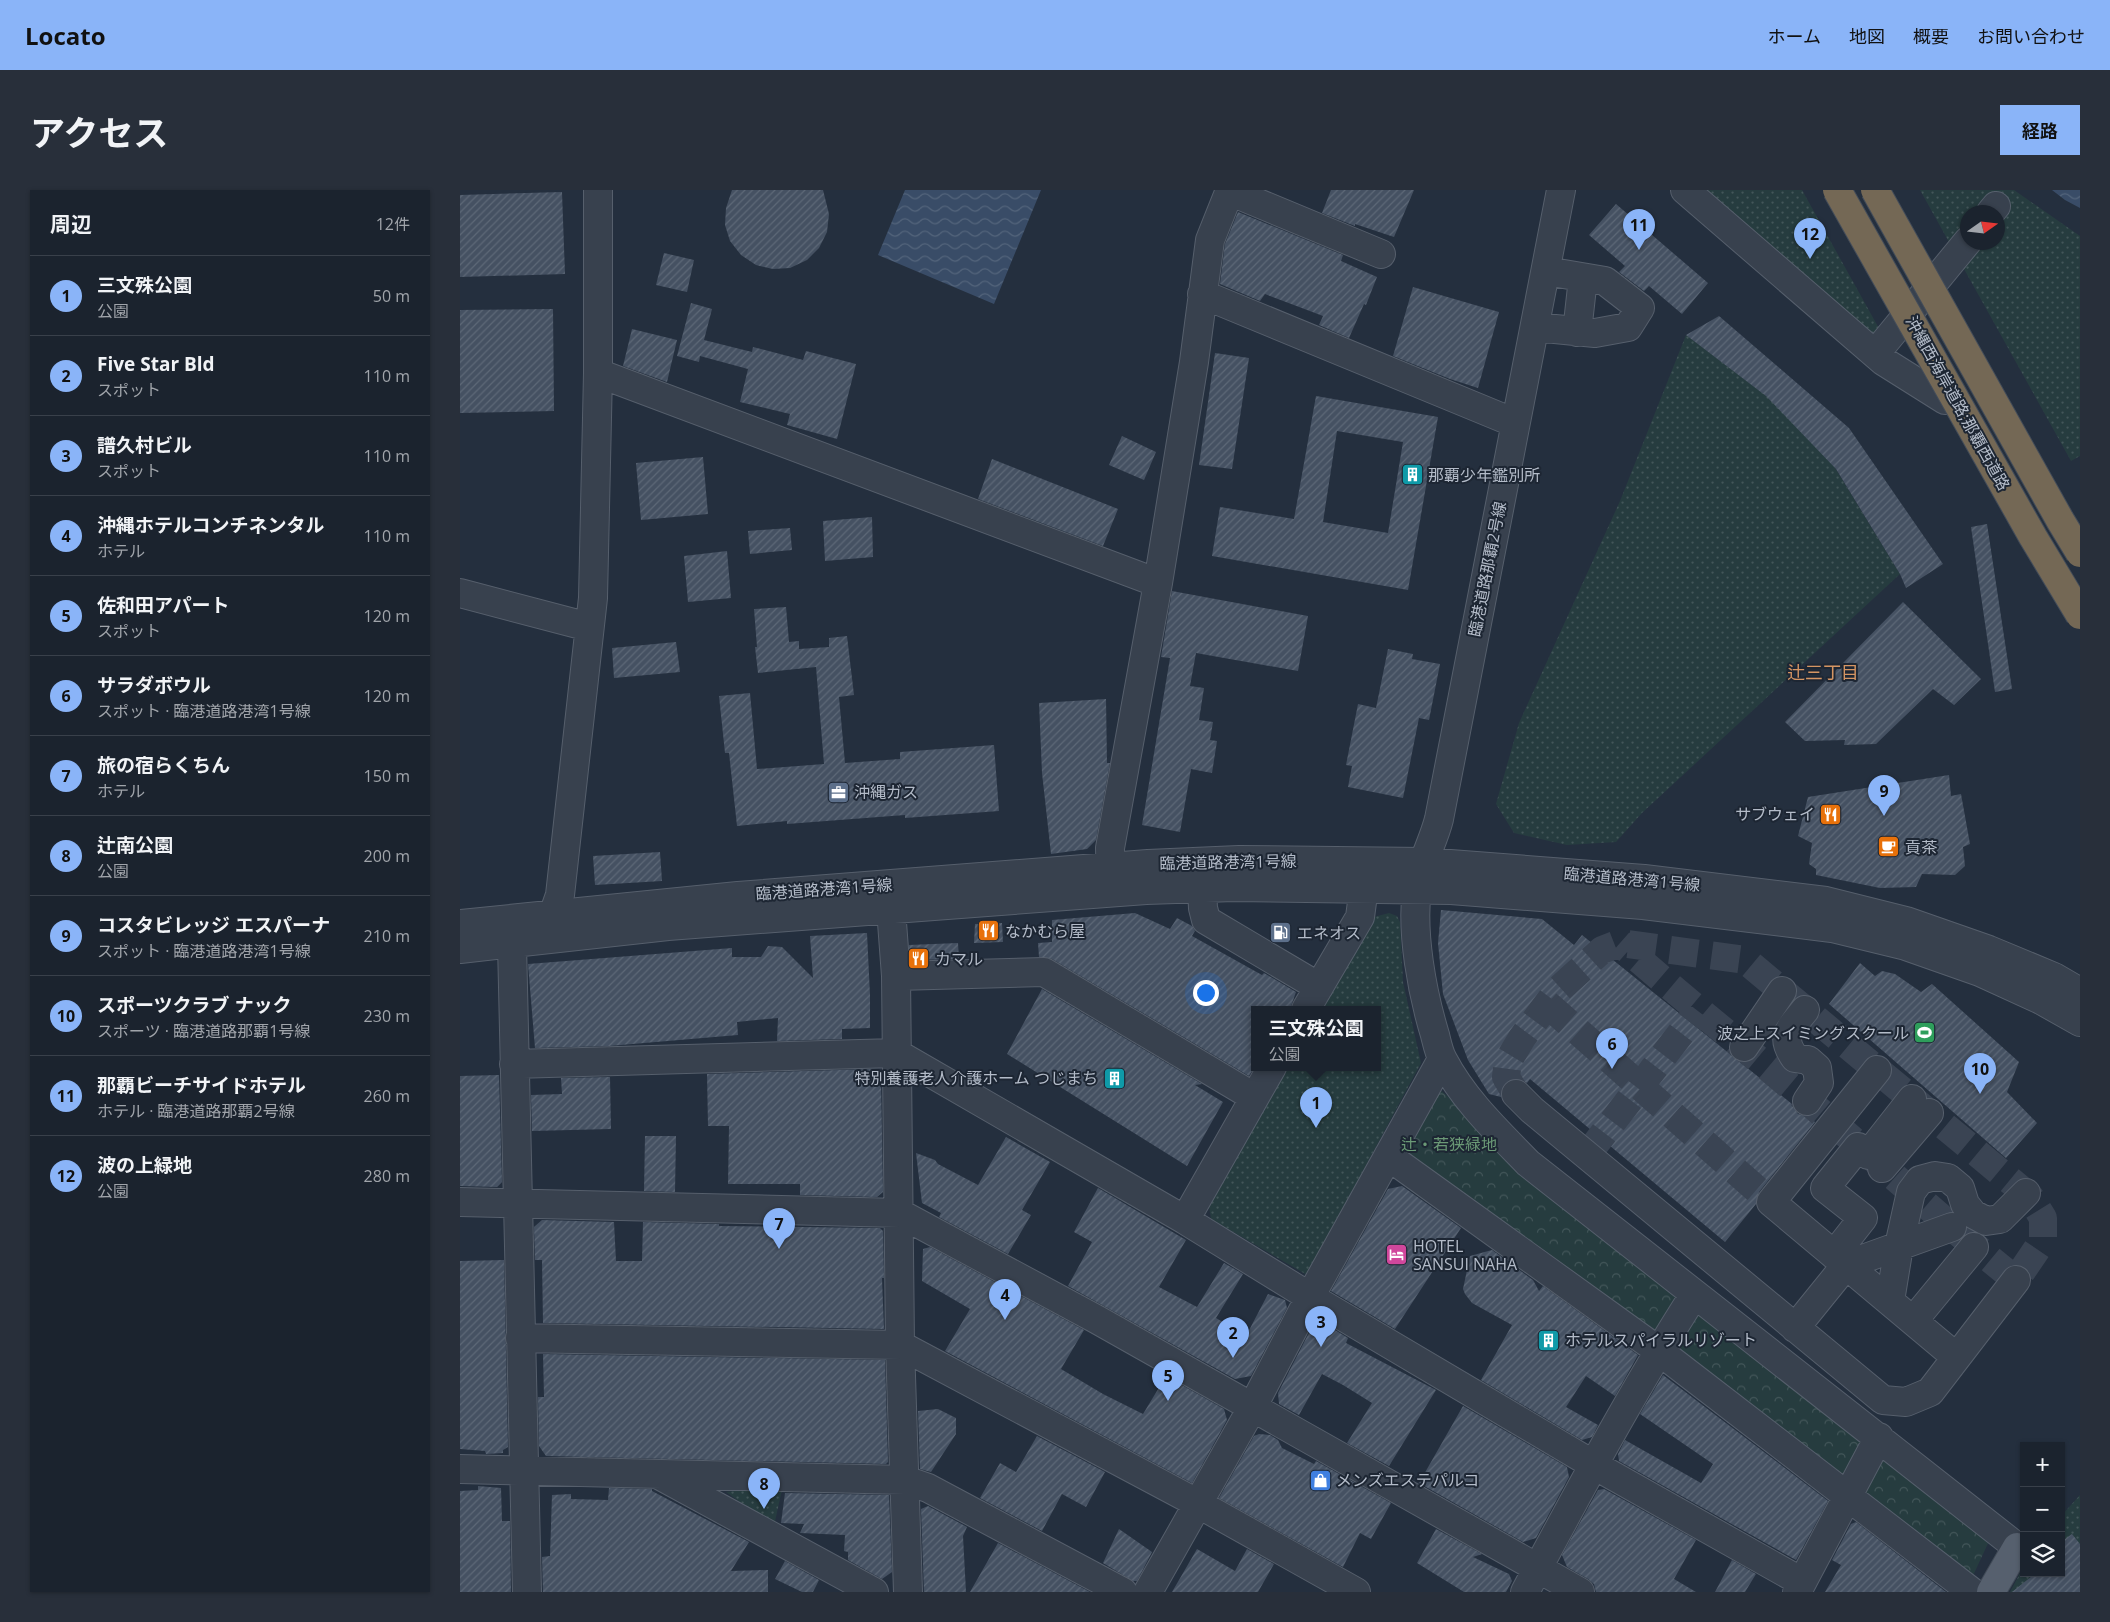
<!DOCTYPE html>
<html lang="ja">
<meta charset="utf-8">
<style>
body{margin:0;font-family:"Open Sans","Noto Sans JP",sans-serif;background:#282f3a;color:#f1f3f6}
.controls{position:absolute;right:15px;bottom:15px;display:grid;overflow:hidden;border-radius:0px;box-shadow:0 1px 4px #0004}
.controls button{width:45px;height:45px;display:grid;place-items:center;padding:0;border:0;border-bottom:1px solid #39404a;background:#1b232e;color:#f1f3f6;font:25px sans-serif}
.compass{position:absolute;left:1500px;top:15px;width:45px;height:45px;border-radius:50%;background:#1b232e;box-shadow:0 1px 4px #0004;rotate:76deg}
.you{position:absolute;left:745px;top:802px;width:18px;height:18px;margin:-12px;border:4px solid #fff;border-radius:50%;background:#1a73e8;box-shadow:0 0 0 8px #1a73e833}
.badge{display:grid;place-items:center;width:32px;height:32px;border-radius:50%;background:#8ab4f8;color:#111;font-size:16px;font-weight:700}
.pin{position:absolute;translate:-50% -41px;filter:drop-shadow(0 1px 2px #0008)}
.pin::after{content:'';position:absolute;top:26px;width:18px;height:15px;background:inherit;clip-path:polygon(0 0,100% 0,50% 100%)}
.popup{position:absolute;left:791px;top:816px;width:130px;height:65px;box-sizing:border-box;display:grid;place-content:center;border-radius:0px;background:#1b232e;filter:drop-shadow(0 1px 4px #0005);font-size:16px;white-space:nowrap;color:#a0a4aa}
.popup b{font-size:19px;color:#f1f3f6}
.popup::after{content:'';position:absolute;left:50%;top:100%;margin-left:-10px;border:10px solid transparent;border-top-color:#1b232e}
.list{margin:0;padding:0;list-style:none}
h2{display:flex;justify-content:space-between;align-items:center;height:65px;margin:0;padding:0 20px;font-size:21px}
h2 small{font-size:16px;font-weight:400;color:#a0a4aa}
.list li{display:grid;grid-template-columns:32px 1fr auto;gap:15px;align-items:center;box-sizing:border-box;height:80px;padding:0 20px;border-top:1px solid #39404a}
.list b{display:block;font-size:19px;white-space:nowrap}
.list p{margin:0;font-size:16px;white-space:nowrap;color:#a0a4aa}
.list em{font-size:16px;font-style:normal;color:#a0a4aa}
.icon{flex:none;width:28px;height:28px;fill:none;stroke:currentColor;stroke-width:2;stroke-linecap:round;stroke-linejoin:round}
.map{position:relative;flex:none;width:1620px;height:1402px;overflow:hidden;border-radius:0px}
header{display:flex;align-items:center;gap:30px;box-sizing:border-box;height:70px;padding:0 25px;background:#8ab4f8;color:#111}
header strong{font-size:24px}
nav{display:flex;gap:28px;margin-inline-start:auto;font-size:18px}
.intro{display:flex;align-items:center;justify-content:space-between;box-sizing:border-box;height:120px;padding:0 30px}
h1{margin:0;font-size:35px}
.button{padding:12px 22px;border-radius:0px;background:#8ab4f8;color:#111;font-size:18px;font-weight:700}
main{display:flex;gap:30px;padding:0 30px}
aside{flex:1;background:#1b232e;border-radius:0px;box-shadow:0 1px 4px #0004}
.map>svg:first-child{display:block}
</style>
<header>
<strong>Locato</strong>
<nav><a>ホーム</a><a>地図</a><a>概要</a><a>お問い合わせ</a></nav>
</header>
<div class="intro"><h1>アクセス</h1><a class="button">経路</a></div>
<main>
<aside>
<h2>周辺<small>12件</small></h2>
<ul class="list">
<li><span class="badge">1</span><div><b>三文殊公園</b><p>公園</p></div><em>50 m</em></li>
<li><span class="badge">2</span><div><b>Five Star Bld</b><p>スポット</p></div><em>110 m</em></li>
<li><span class="badge">3</span><div><b>譜久村ビル</b><p>スポット</p></div><em>110 m</em></li>
<li><span class="badge">4</span><div><b>沖縄ホテルコンチネンタル</b><p>ホテル</p></div><em>110 m</em></li>
<li><span class="badge">5</span><div><b>佐和田アパート</b><p>スポット</p></div><em>120 m</em></li>
<li><span class="badge">6</span><div><b>サラダボウル</b><p>スポット · 臨港道路港湾1号線</p></div><em>120 m</em></li>
<li><span class="badge">7</span><div><b>旅の宿らくちん</b><p>ホテル</p></div><em>150 m</em></li>
<li><span class="badge">8</span><div><b>辻南公園</b><p>公園</p></div><em>200 m</em></li>
<li><span class="badge">9</span><div><b>コスタビレッジ エスパーナ</b><p>スポット · 臨港道路港湾1号線</p></div><em>210 m</em></li>
<li><span class="badge">10</span><div><b>スポーツクラブ ナック</b><p>スポーツ · 臨港道路那覇1号線</p></div><em>230 m</em></li>
<li><span class="badge">11</span><div><b>那覇ビーチサイドホテル</b><p>ホテル · 臨港道路那覇2号線</p></div><em>260 m</em></li>
<li><span class="badge">12</span><div><b>波の上緑地</b><p>公園</p></div><em>280 m</em></li>
</ul>
</aside>
<div class="map">
<svg width="1620" height="1402" viewBox="0 0 1620 1402">
<defs>
<pattern id="grass-dots" width="8" height="8" patternUnits="userSpaceOnUse" patternTransform="scale(1.25)"><rect width="8" height="8" fill="#263c3f"/><path d="M2 2h.1M6 6h.1" fill="none" stroke="#435659" stroke-width="1.8" stroke-linecap="round"/></pattern>
<pattern id="forest-crowns" width="20" height="18" patternUnits="userSpaceOnUse" patternTransform="scale(1.25)"><rect width="20" height="18" fill="#263c3f"/><path d="M2 6a3 3 0 1 1 6 0M12 15a3 3 0 1 1 6 0" fill="none" stroke="#435659"/></pattern>
<pattern id="water-waves" width="16" height="10" patternUnits="userSpaceOnUse" patternTransform="scale(1.25)"><rect width="16" height="10" fill="#394c67"/><path d="M0 5q4-4 8 0t8 0" fill="none" stroke="#53647b"/></pattern>
<pattern id="building-hatch" width="6" height="6" patternUnits="userSpaceOnUse" patternTransform="scale(1.25)"><rect width="6" height="6" fill="#455162"/><path d="M-1 1l2-2M0 6l6-6M5 7l2-2" fill="none" stroke="#5d6877"/></pattern>
</defs>
<rect width="100%" height="100%" fill="#242f3e"/>
<path fill="url(#grass-dots)" fill-rule="evenodd" d="M1239 0H1342L1421 142 1415 144 1406 143Z
M1460 0H1554L1620 46V266L1611 271ZM1508 22H1538V52H1508Z
M1226 145 1312 210 1372 273 1440 384 1182 623 1156 652 1107 655 1054 643 1036 614 1059 533 1160 311Z
M929 723 937 726 940 732 943 792 961 873 847 1085 751 1029 747 1003 824 877H917V819H857L914 727Z
M323 1295 314 1336 266 1302Z
M1620 1305V1402H1550L1564 1376V1383H1601V1326Z"/>
<path fill="url(#forest-crowns)" d="M978 898 1127 1028 1530 1349 1511 1390 943 963Z"/>
<path fill="url(#water-waves)" d="M445 0H581L534 114 418 65Z
M1592 0H1620V18L1605 10Z"/>
<path fill="url(#building-hatch)" fill-rule="evenodd" d="M272 0H363L369 24 367 42 359 58 347 70 330 78 313 79 296 75 281 65 270 51 265 35 266 18Z
M871 0H954L934 47 895 34V36L862 23Z
M102 2 105 84 0 87V5Z
M1156 14 1248 93 1222 124 1189 96 1184 101 1159 82 1165 76 1129 45Z
M778 22 883 65 881 71 917 87 906 115 904 114 889 148 859 135 863 126 805 104 800 111 760 94 765 54Z
M204 63 234 70 227 102 196 95Z
M953 97 1039 122 1018 198 990 189 933 166Z
M231 113 252 119 244 150 292 162 293 157 343 170 346 161 396 174 377 249 327 235 330 224 280 212 288 179 240 166 239 172 217 166Z
M93 119 94 221 0 223V120Z
M1259 126 1389 238 1483 374 1446 398 1440 384 1376 279 1306 206 1226 145Z
M172 139 217 150 207 192 163 176Z
M755 163 789 168 772 279 739 275Z
M856 206 978 227 948 400 752 366 760 317 834 329ZM877 241 943 252 928 343 863 332Z
M662 246 696 262 684 290 649 275Z
M243 267 248 324 181 330 176 273Z
M532 269 658 319 643 356 518 309Z
M412 327 413 367 365 371 363 331Z
M1527 334 1552 499 1535 502 1511 337Z
M330 338 332 360 290 364 288 341Z
M267 361 271 408 228 412 224 366Z
M712 401 848 426 838 481 736 463 730 496 744 498 739 530 753 532 750 550 757 551 752 583 731 579 720 642 682 635 710 468 701 467Z
M1443 412 1521 489 1494 515 1473 499 1416 554 1384 555 1385 550 1345 551 1325 532Z
M326 417 329 452 339 451V459L369 457V448L387 446 394 505 379 507 385 573 440 569V562L534 555 539 621 445 628V625L327 634V631L277 636 269 563H265L259 506 290 503 297 579 364 574 356 477 298 483 295 457H297L294 419Z
M216 452 220 482 154 488 152 458Z
M928 459 953 464 952 469 980 474 969 530 959 528 943 608 888 597 892 576 886 575 898 514 916 518Z
M646 509 647 573H650L636 650 627 659 591 664 582 583 579 513Z
M1489 585 1491 606 1501 604 1510 654 1503 657 1505 676 1495 685 1462 684 1456 697 1420 698 1356 685V679L1349 674 1352 653 1338 646 1348 607Z
M200 662 202 691 135 695 133 666Z
M981 720 1082 729 1114 755 1122 745 1332 914 1338 924 1348 926 1355 932 1299 1002 1296 1014 1265 1052 1070 889 1067 893 1060 889H1052L1045 893 1041 900V907L1029 904 1008 870 983 804 978 753Z
M675 723 710 739 717 728 732 736 735 741 732 746 802 785 804 783 836 802 830 819H795V876L789 886 592 769 579 767 578 753 592 752V730Z
M542 733 543 752 514 753 515 734Z
M407 743 410 805V838L382 839V849L317 851 318 828 277 832 278 845 149 856 75 858 68 774 272 758V767H301L308 756 322 757 353 788 350 746Z
M498 753 499 769 450 770 449 755Z
M1400 773 1415 786 1422 781 1435 784 1461 802 1472 794 1559 872 1547 902 1577 933 1546 968 1369 814Z
M582 799 742 894 735 895 763 912 727 976 547 864Z
M414 879 415 889H421L423 1002 417 1007 340 1005V994H268L269 936H248L247 884Z
M39 885 42 992 37 997 0 996V886Z
M150 887 151 939 72 941 71 905 102 904 101 888Z
M185 946H216L215 1002 184 1001Z
M546 947 590 972 562 1020 571 1025 548 1064 479 1027 481 1023 462 1013 456 963 475 970 478 974 518 995Z
M942 996 1001 1038 935 1139 871 1101 928 999Z
M638 998 726 1050 699 1097 737 1117 764 1073 783 1084 756 1128 786 1146 808 1104 825 1110 827 1118 791 1186 775 1189 608 1096 632 1052 614 1042Z
M82 1030 154 1032 156 1071H182L183 1032 259 1034V1036L420 1038 423 1041 424 1088H422L424 1139 83 1133 82 1070H75L74 1037Z
M470 1057 624 1140 601 1179 643 1204 683 1224 706 1186 764 1219 767 1230 732 1293 485 1161 510 1119 462 1091 463 1059Z
M1032 1060 1073 1090 1079 1101 1083 1096 1178 1165 1155 1206 1126 1186 1106 1217 1138 1235 1132 1247 1122 1250 1021 1190 1052 1135 1012 1113 1005 1104 1003 1099 1010 1066Z
M44 1070 48 1257 43 1260V1263L26 1264 25 1261 0 1259V1071Z
M862 1132 888 1148 886 1153 976 1200 929 1276 887 1253 912 1213 883 1195 862 1184 839 1225 819 1214 818 1203 853 1135Z
M83 1164 425 1170 428 1272 426 1274 86 1266 79 1256 78 1207H84Z
M1203 1185 1368 1311 1336 1370 1159 1271 1158 1264 1165 1250 1241 1293 1253 1274 1180 1224Z
M1003 1216 1107 1277 1109 1287 1076 1348 1063 1352 959 1293Z
M478 1219 496 1228V1244L471 1282 460 1279 458 1221Z
M799 1244 810 1245 818 1250 822 1258 854 1274 856 1271 931 1313 911 1349 900 1343 883 1377 759 1308 794 1246Z
M577 1246 645 1282 626 1317 602 1304 582 1341 520 1308 540 1273 556 1282Z
M18 1296 41 1298 42 1331H50L51 1402H0V1301L18 1300Z
M149 1298 192 1299V1301L289 1352 271 1381 308 1380V1402H83L82 1367 90 1366 92 1305 111 1304V1309L148 1310Z
M1144 1299 1236 1350 1214 1389 1236 1402H1136L1134 1394 1128 1389 1107 1377 1102 1365 1138 1300Z
M325 1303 429 1305 432 1382 422 1389 388 1370V1362L384 1361 385 1345 340 1343 344 1334 321 1333Z
M468 1316 507 1337 503 1346 506 1402H464L461 1319Z
M1396 1332 1486 1402H1365L1381 1375 1372 1370 1391 1334Z
M659 1339 692 1362 677 1391H673L643 1373Z
M976 1339 1022 1364 1013 1367 1049 1384 1052 1391 1046 1402H1004L957 1373Z
M1612 1344 1620 1354V1402H1552L1576 1383H1601V1352Z
M538 1353 630 1402H510Z
M737 1359 775 1381 787 1359 814 1374 798 1402H712Z
M1272 1370 1296 1384 1285 1402H1255Z
M325 1371 359 1390 353 1402H342L315 1389Z"/>
<g fill="none" stroke-linecap="round" stroke-linejoin="round">
<path stroke="#3a4453" stroke-width="28" stroke-dasharray="28 14" stroke-linecap="butt" d="M1087 814 1311 1012
M1056 904 1046 887 1048 871 1062 848 1097 801 1142 760 1160 753 1285 770 1570 1007 1583 1028V1050L1556 1090C1493 1040 1433 985 1372 932 1302 871 1229 814 1160 753
M1127 965 1238 821"/>
<defs>
<path id="minor" d="M1101 0 979 629C973 653 960 674 957 698 951 743 962 802 975 845 977 853 979 863 983 870 1004 910 1037 941 1068 973L1557 1357
M1225 0 1423 171 1485 210
M769 1 921 64
M1531 22 1536 16
M742 104 1055 233
M1075 137 1135 143 1168 137 1180 118 1145 91 1086 81
M1117 142 1123 88
M1415 164 1508 51
M138 183 698 393
M0 403 129 437
M651 697 650 658 698 393 734 172 750 50 770 0
M742 698 743 718 746 730 859 797
M431 719 436 786 440 1155 448 1402
M0 734 278 706 688 674 779 670 964 672 1184 689 1366 711 1446 731 1529 760 1594 787 1620 802
M80 734 93 725 100 705 133 408 138 183V0
M52 754 67 1402
M0 759 208 736 686 700 774 697 991 700 1183 715 1372 738 1446 756 1520 782 1581 810 1620 832
M436 786 584 782 794 907
M846 819 900 727 904 697
M1345 820C1330 839 1319 846 1335 868L1348 870 1357 878 1359 893 1347 911
M1284 857 1322 801
M54 874 436 863 725 1030 850 1107 1134 1275 1342 1392
M1417 880 1311 1012 1496 1167
M1056 904 1072 920 1423 1210 1446 1212 1470 1202 1556 1090
M1408 965 1452 909
M928 966 1199 1161 1512 1402
M1422 978 1469 923
M0 1012 439 1023 636 1129 1120 1402
M725 1030 812 877
M1374 1065 1403 1028 1365 998 1398 957
M1430 1111 1439 1056 1451 1002 1460 990 1475 986 1488 988 1500 998 1505 1014 1513 1024 1526 1031 1540 1029 1566 1003
M1453 1131 1514 1057
M1335 1138 1386 1075 1492 1037
M60 1148 440 1155 737 1313 896 1402
M0 1279 445 1290 468 1298 663 1402
M199 1285 414 1402
M688 1402 792 1218 850 1107 982 869
M1065 1402C1119 1301 1173 1200 1234 1105
M1337 1402 1419 1247"/>
<path id="major" d="M1531 1402 1557 1357"/>
</defs>
<use href="#minor" stroke="#565f6c" stroke-width="30"/>
<use href="#major" stroke="#414a57" stroke-width="30"/>
<use href="#minor" stroke="#38414e" stroke-width="28"/>
<use href="#major" stroke="#56606e" stroke-width="28"/>
<defs>
<path id="highway-bridge" d="M1377 0 1573 347 1620 425
M1415 0 1600 330 1620 363"/>
</defs>
<use href="#highway-bridge" stroke="#434c59" stroke-width="30" stroke-linecap="butt"/>
<use href="#highway-bridge" stroke="#746855" stroke-width="28"/>
</g>
<defs>
<symbol id="building-square" viewBox="-11 -11 22 22"><rect x="-9" y="-9" width="18" height="18" rx="4" fill="#0f9aa8" stroke="#1d2633"/><path d="M-4-6H4V6H1V3H-1V6H-4ZM-2.5-4.3h1.7v1.8h-1.7ZM.8-4.3h1.7v1.8H.8ZM-2.5-1h1.7V.8h-1.7ZM.8-1h1.7V.8H.8Z" fill="#fff"/></symbol>
<symbol id="office-square" viewBox="-11 -11 22 22"><rect x="-9" y="-9" width="18" height="18" rx="4" fill="#5c6f8a" stroke="#1d2633"/><path d="M-6-3h4V-5.5h4V-3h4V5H-6ZM-1-4.5V-3h2v-1.5ZM-6 0V1H6V0Z" fill="#fff"/></symbol>
<symbol id="restaurant-square" viewBox="-11 -11 22 22"><rect x="-9" y="-9" width="18" height="18" rx="4" fill="#e8710a" stroke="#1d2633"/><path d="M-5-6h1v4h1v-4h1v4h1v-4h1v5L-1.5 .5V6h-2V.5L-5-1ZM5-6V6H3V1.5H1.5Q1.5-4 5-6Z" fill="#fff"/></symbol>
<symbol id="cafe-square" viewBox="-11 -11 22 22"><rect x="-9" y="-9" width="18" height="18" rx="4" fill="#e8710a" stroke="#1d2633"/><path d="M-5.5-4.5H6V0H3Q3 3.5 0 3.5H-2.5Q-5.5 3.5-5.5 0ZM3-3.2v2h1.7v-2ZM-6 4.5H4V6H-6Z" fill="#fff"/></symbol>
<symbol id="fuel-square" viewBox="-11 -11 22 22"><rect x="-9" y="-9" width="18" height="18" rx="4" fill="#5c6f8a" stroke="#1d2633"/><path d="M-5.5-6h7V0h2V4h1.3V-2.5L3-4.5l.8-.8L6-3V5H2.5V1h-1V6h-7ZM-4.2-4.7v3.2H.2V-4.7Z" fill="#fff"/></symbol>
<symbol id="stadium-square" viewBox="-11 -11 22 22"><rect x="-9" y="-9" width="18" height="18" rx="4" fill="#2e9e5b" stroke="#1d2633"/><path d="M0-5a6.5 5 0 1 0 0 10a6.5 5 0 1 0 0-10ZM-3.5-1.8h7v3.6h-7Z" fill="#fff"/></symbol>
<symbol id="hotel-square" viewBox="-11 -11 22 22"><rect x="-9" y="-9" width="18" height="18" rx="4" fill="#d1479c" stroke="#1d2633"/><path d="M-6-4.5h1.5V1H6V5H4.5V3h-9V5H-6ZM-4 0a1.8 1.8 0 1 1 3.6 0ZM.5 0V-2.5h3Q6-2.5 6 0Z" fill="#fff"/></symbol>
<symbol id="shop-square" viewBox="-11 -11 22 22"><rect x="-9" y="-9" width="18" height="18" rx="4" fill="#3f7fe0" stroke="#1d2633"/><path d="M-5-2.5h2.3a2.7 3.5 0 0 1 5.4 0H5L5.5 6h-11ZM-1.5-2.5h3a1.5 2.3 0 0 0-3 0Z" fill="#fff"/></symbol>
</defs>
<g fill-rule="evenodd">
<use href="#building-square" x="940" y="272" width="25" height="25"/>
<use href="#office-square" x="366" y="590" width="25" height="25"/>
<use href="#restaurant-square" x="1358" y="612" width="25" height="25"/>
<use href="#cafe-square" x="1416" y="644" width="25" height="25"/>
<use href="#restaurant-square" x="516" y="728" width="25" height="25"/>
<use href="#fuel-square" x="808" y="730" width="25" height="25"/>
<use href="#restaurant-square" x="446" y="756" width="25" height="25"/>
<use href="#stadium-square" x="1452" y="830" width="25" height="25"/>
<use href="#building-square" x="642" y="876" width="25" height="25"/>
<use href="#hotel-square" x="924" y="1052" width="25" height="25"/>
<use href="#building-square" x="1076" y="1138" width="25" height="25"/>
<use href="#shop-square" x="848" y="1278" width="25" height="25"/>
</g>
<g text-anchor="middle" dominant-baseline="central" stroke-width="4" stroke-linejoin="round" paint-order="stroke">
<g font-size="16" fill="#b4bcc9" stroke="#1d2633">
<text transform="translate(1498 213) rotate(61)">沖縄西海岸道路;那覇西道路</text>
<text transform="translate(1027 379) rotate(-79)">臨港道路那覇2号線</text>
<text transform="translate(768 672) rotate(-1)">臨港道路港湾1号線</text>
<text transform="translate(1172 689) rotate(5)">臨港道路港湾1号線</text>
<text transform="translate(364 699) rotate(-4)">臨港道路港湾1号線</text>
</g>
<g font-size="16" fill="#b4bcc9" stroke="#1d2633" text-anchor="start">
<text x="968" y="285">那覇少年鑑別所</text>
<text x="394" y="602">沖縄ガス</text>
<text x="1355" y="624" text-anchor="end">サブウェイ</text>
<text x="1445" y="657">貢茶</text>
<text x="545" y="741">なかむら屋</text>
<text x="837" y="743">エネオス</text>
<text x="475" y="769">カマル</text>
<text x="1449" y="843" text-anchor="end">波之上スイミングスクール</text>
<text x="638" y="888" text-anchor="end">特別養護老人介護ホーム つじまち</text>
<text x="953" y="1056">HOTEL<tspan x="953" dy="18">SANSUI NAHA</tspan></text>
<text x="1105" y="1150">ホテルスパイラルリゾート</text>
<text x="876" y="1290">メンズエステパルコ</text>
</g>
<g font-size="16" fill="#6b9a76" stroke="#1d2633">
<text x="989" y="954">辻・若狭緑地</text>
</g>
<g font-size="18" fill="#d59563" stroke="#1d2633">
<text x="1363" y="482">辻三丁目</text>
</g>
</g>
</svg>
<div class="controls">
<button>+</button>
<button>−</button>
<button><svg class="icon" aria-label="layers" viewBox="0 0 24 24"><path d="M12 4l9 5-9 5-9-5zM3 14l9 5 9-5"/></svg></button>
</div>
<svg class="compass" viewBox="-18 -18 36 36"><path d="M0-13l5 13h-10z" fill="#e53935"/><path d="M0 13l5-13h-10z" fill="#a0a4aa"/></svg>
<div class="you"></div>
<div class="pin badge" style="left:856px;top:938px">1</div>
<div class="popup"><b>三文殊公園</b>公園</div>
<div class="pin badge" style="left:773px;top:1168px">2</div>
<div class="pin badge" style="left:861px;top:1157px">3</div>
<div class="pin badge" style="left:545px;top:1130px">4</div>
<div class="pin badge" style="left:708px;top:1211px">5</div>
<div class="pin badge" style="left:1152px;top:879px">6</div>
<div class="pin badge" style="left:319px;top:1059px">7</div>
<div class="pin badge" style="left:304px;top:1319px">8</div>
<div class="pin badge" style="left:1424px;top:626px">9</div>
<div class="pin badge" style="left:1520px;top:904px">10</div>
<div class="pin badge" style="left:1179px;top:60px">11</div>
<div class="pin badge" style="left:1350px;top:69px">12</div>
</div>
</main>
